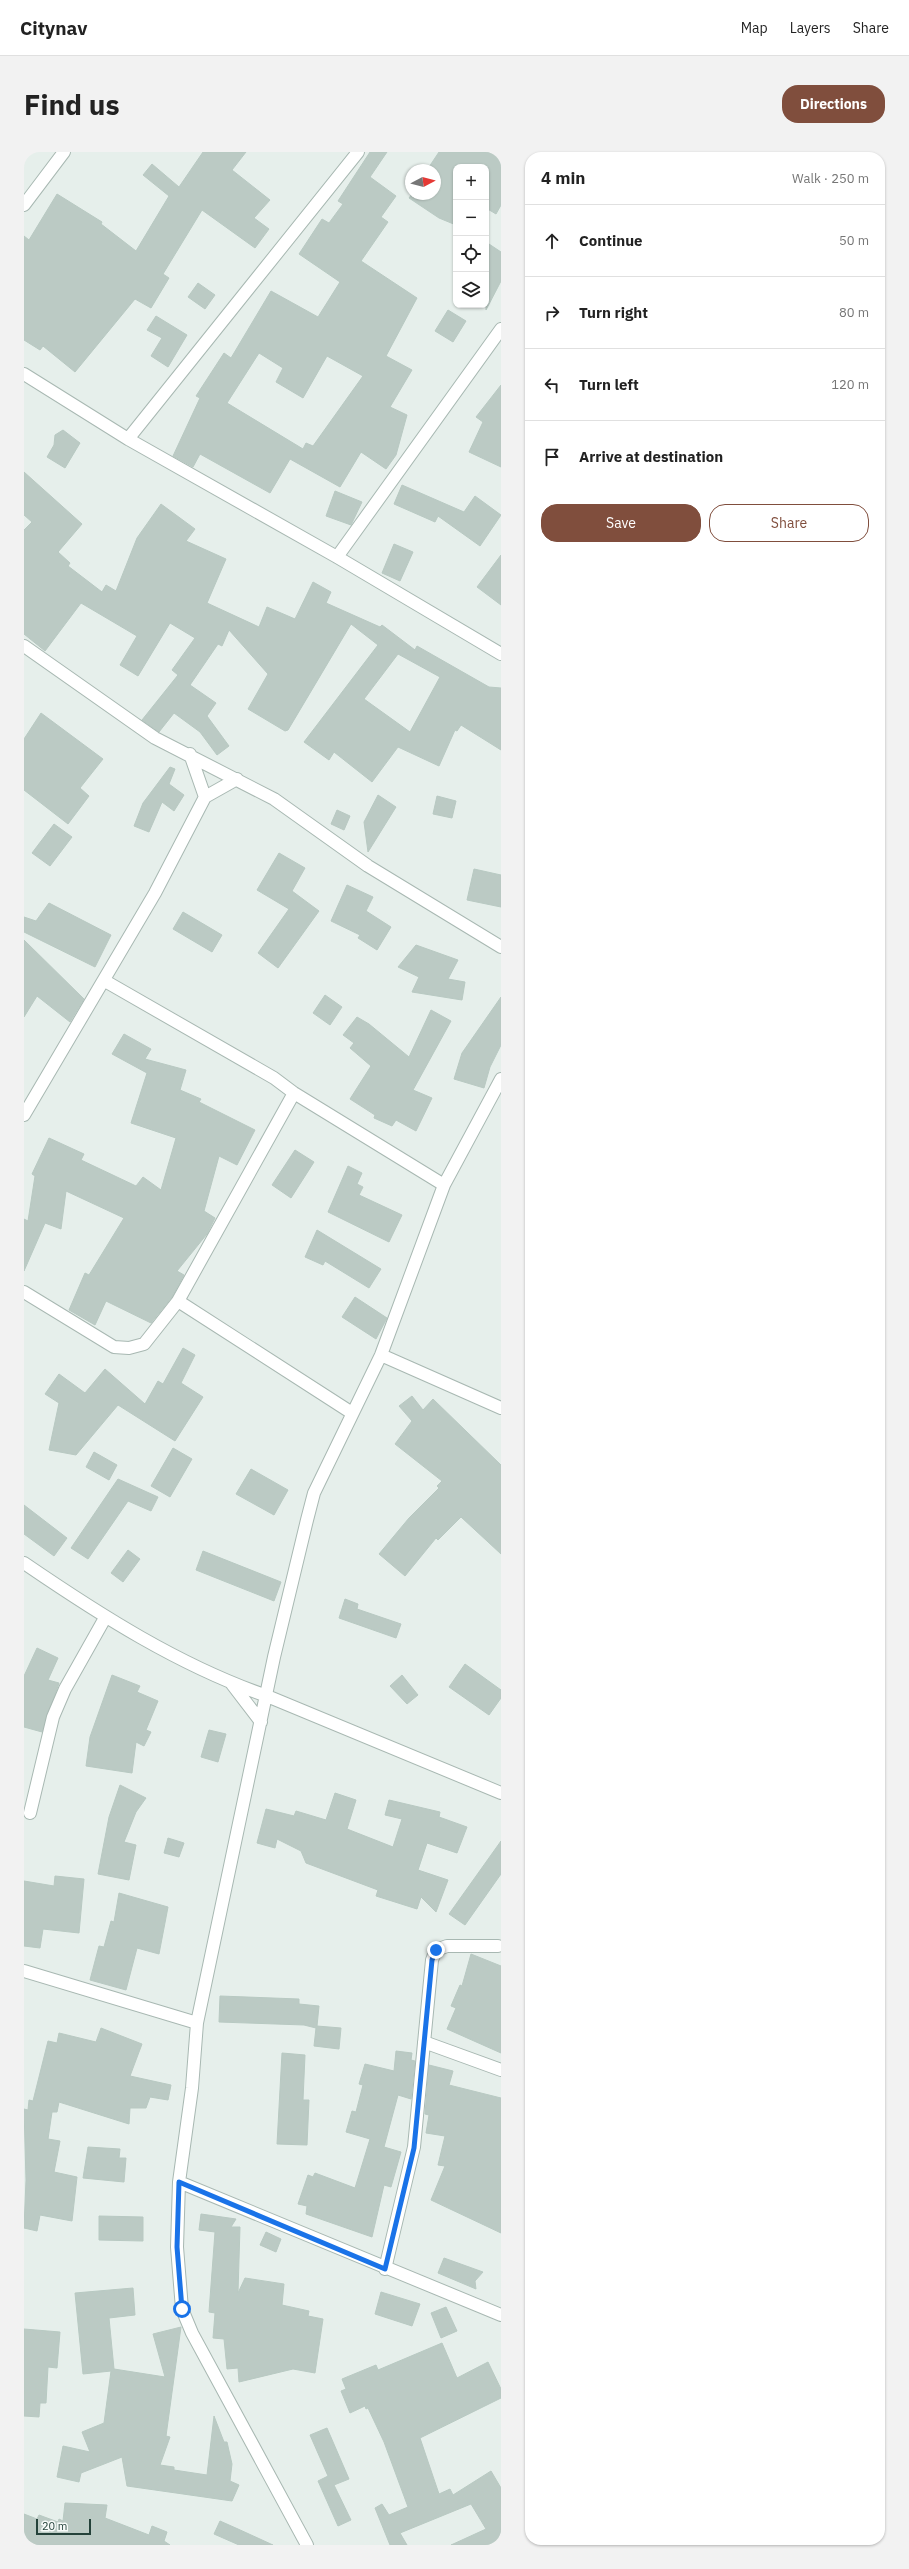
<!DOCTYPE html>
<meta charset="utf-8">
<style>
body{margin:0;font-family:"IBM Plex Sans",sans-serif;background:#f2f2f2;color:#222}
.controls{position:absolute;right:12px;top:12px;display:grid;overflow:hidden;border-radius:8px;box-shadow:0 1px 3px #0004}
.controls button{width:36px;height:36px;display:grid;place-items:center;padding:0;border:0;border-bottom:1px solid #e0e0e0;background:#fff;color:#222;font:20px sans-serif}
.compass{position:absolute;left:381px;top:12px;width:36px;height:36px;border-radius:50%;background:#fff;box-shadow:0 1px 3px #0004;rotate:83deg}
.scale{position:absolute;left:12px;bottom:10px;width:55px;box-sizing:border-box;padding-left:4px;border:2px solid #24423a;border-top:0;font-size:11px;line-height:14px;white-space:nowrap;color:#24423a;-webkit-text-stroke:3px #f7fbf9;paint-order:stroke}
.stop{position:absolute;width:12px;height:12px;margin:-9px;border:3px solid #1a73e8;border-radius:50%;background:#fff}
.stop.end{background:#1a73e8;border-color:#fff;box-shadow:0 1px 4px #0008}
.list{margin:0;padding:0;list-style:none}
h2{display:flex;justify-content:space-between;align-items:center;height:52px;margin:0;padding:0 16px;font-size:17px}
h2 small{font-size:13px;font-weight:400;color:#767676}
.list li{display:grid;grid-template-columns:26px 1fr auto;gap:12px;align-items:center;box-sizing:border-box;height:72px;padding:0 16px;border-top:1px solid #e0e0e0}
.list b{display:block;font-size:15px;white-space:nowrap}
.list em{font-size:13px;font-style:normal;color:#767676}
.actions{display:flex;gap:8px;padding:12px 16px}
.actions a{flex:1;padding:9px 0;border:1px solid #804e3d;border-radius:16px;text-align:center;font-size:14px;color:#804e3d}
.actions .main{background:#804e3d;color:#fff}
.icon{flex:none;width:22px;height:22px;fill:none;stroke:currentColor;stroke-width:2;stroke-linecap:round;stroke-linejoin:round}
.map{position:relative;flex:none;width:477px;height:2393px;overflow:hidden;border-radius:16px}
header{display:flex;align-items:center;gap:24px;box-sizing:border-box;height:56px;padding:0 20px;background:#fff;border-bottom:1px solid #e0e0e0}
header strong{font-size:19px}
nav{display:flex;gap:22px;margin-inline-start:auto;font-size:14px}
.intro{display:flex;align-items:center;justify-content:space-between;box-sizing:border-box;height:96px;padding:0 24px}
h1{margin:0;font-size:28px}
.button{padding:10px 18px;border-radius:16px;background:#804e3d;color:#fff;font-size:14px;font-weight:700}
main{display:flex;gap:24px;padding:0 24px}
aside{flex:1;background:#fff;border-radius:16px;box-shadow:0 1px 3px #0004}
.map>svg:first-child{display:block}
</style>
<header>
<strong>Citynav</strong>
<nav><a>Map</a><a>Layers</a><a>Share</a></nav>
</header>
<div class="intro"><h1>Find us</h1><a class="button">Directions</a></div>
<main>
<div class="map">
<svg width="477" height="2393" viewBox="0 0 477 2393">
<rect width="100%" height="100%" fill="#e6efeb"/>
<path fill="#bbcac4" stroke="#b8c9c2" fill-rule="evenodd" d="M179 0H222L208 18 246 48 230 66 245 77 231 96 178 58 139 122 145 126 127 156 111 147 51 220 19 194 16 198 0 188V84L5 88 33 42 78 70 77 72 112 99 145 44 119 23 128 12 155 35Z
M346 0H363L346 25 372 44 357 65 364 70 337 109 393 146 362 204 388 218 366 255 383 263 372 303 362 317 337 300 316 335 266 307 246 341 176 302 169 315 149 304 176 246 172 244 200 201 207 206 247 139 294 165 316 130 275 102 298 67 305 71 319 52 314 49ZM235 201 259 216 252 230 279 246 303 204 339 224 289 294 282 291 279 297 203 251Z
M415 0H477V53L472 62 462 56V15H432V73L415 66 385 46 388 42H411V18H403Z
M462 90 477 100V129L462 158Z
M174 131 191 143 181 157 164 145Z
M424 158 442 169 429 190 411 179Z
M132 164 163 183 144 215 127 204 138 186 123 178Z
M477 233V315L445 300 459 270 452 265Z
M39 278 56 291 41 316 23 305 30 293 31 283Z
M0 320 58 372 34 400 46 411 44 414 78 440 82 433 92 439 113 386 137 352 171 377 162 389 202 407 183 451 235 475 243 455 271 467 289 430 307 440 302 451 356 475 358 473 391 498 393 494 465 535 477 536V598L437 573 433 579 431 578 415 614 374 595 348 630 310 600 305 608 280 590 354 493 327 472 264 578 261 579 224 557 244 522 205 478 198 494 194 492 166 533 192 551 183 564 205 594 193 603 176 580 150 561 135 580 118 568 154 523 148 518 171 486 146 471 114 524 96 513 113 484 57 451 21 499 0 482V378L8 370 0 363ZM374 502 416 525 386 580 340 547Z
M378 333 440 360 451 344 477 363 456 394 414 364 411 370 370 352Z
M311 339 338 350 327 373 302 364Z
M370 392 389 400 376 429 358 421Z
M477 403V453L453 435Z
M17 561 79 607 56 636 65 644 44 672 0 638V587Z
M146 615 151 617 145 632 160 643 150 659 138 650 125 680 110 674 119 651Z
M354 643 372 655 344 700 340 670Z
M413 644 432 649 428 666 409 662Z
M313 658 326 664 320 678 307 672Z
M30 672 48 685 26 714 8 701Z
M255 701 281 716 268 739 295 759 254 816 234 801 265 757 233 738Z
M450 717 477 723V755L443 748Z
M323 733 349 745 342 759 367 775 353 798 334 786 336 783 307 769Z
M25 751 87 783 71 815 0 780V765L12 769Z
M159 760 198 783 188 800 149 777Z
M0 788 60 847 46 870 13 844 0 865Z
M392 793 434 808 424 827 441 830 438 848 388 840 395 825 374 815Z
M301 843 318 855 306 873 289 861Z
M477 845V893L466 915 460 936 430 927 438 901Z
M407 858 427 869 389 938 408 946 392 979 372 968 368 974 350 966 351 963 326 947 347 914 326 896 330 891 319 883 333 865 345 872 385 905Z
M100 882 127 897 121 907 162 918 156 938 177 947 175 950 231 978 213 1013 195 1004 180 1059 191 1066 183 1082 153 1119 160 1123 148 1145 127 1171 82 1149 71 1173 45 1158 61 1121 65 1123 100 1066 42 1039 37 1077 21 1071 0 1119V1067L4 1069 11 1024 8 1022 25 986 60 1002 57 1008 112 1034 119 1025 137 1038 152 986 107 971 123 921 88 902Z
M271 998 290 1010 267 1046 248 1033Z
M324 1014 338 1021 333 1032 339 1035 335 1043 378 1063 365 1090 304 1060Z
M293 1078 357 1117 345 1136 301 1109 299 1113 281 1105Z
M331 1145 363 1166 352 1187 318 1165Z
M159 1196 171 1203 157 1231 179 1245 151 1289 94 1253 52 1303 25 1298 35 1251 21 1242 35 1222 61 1241 81 1217 121 1252 134 1229 139 1232Z
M388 1244 399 1258 409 1247 477 1313V1402L437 1365 414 1388 412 1386 381 1424 355 1402 385 1366 415 1336 413 1334 418 1329 371 1292 388 1269 375 1254Z
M149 1296 168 1307 146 1345 127 1334Z
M70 1300 93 1313 85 1328 62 1315Z
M227 1317 264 1338 250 1363 212 1342Z
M94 1327 134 1345 127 1359 104 1349 64 1407 47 1396Z
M0 1353 43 1386 30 1404 0 1382Z
M104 1398 116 1407 99 1430 87 1421Z
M179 1399 257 1430 250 1449 172 1418Z
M321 1447 334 1452 333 1457 377 1472 372 1486 315 1466Z
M13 1496 34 1506 24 1528 35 1531 18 1580 0 1575V1524Z
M441 1512 477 1538V1546L465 1563 425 1535Z
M88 1523 116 1534 113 1540 134 1549 122 1578 127 1580 120 1594 112 1590 108 1621 62 1614 66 1585Z
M378 1523 394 1543 383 1552 366 1534Z
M185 1578 202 1582 194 1610 177 1605Z
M96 1633 122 1646 112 1660 100 1690 112 1693 105 1728 74 1722 85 1665Z
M311 1641 332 1648 323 1677 369 1695 378 1667 361 1663 365 1648 416 1660 415 1665 443 1675 433 1701 403 1691 394 1718 424 1728 412 1760 397 1745 393 1757 352 1744 354 1738 282 1711 277 1699 253 1687 251 1696 233 1691 242 1657 270 1664 272 1659 302 1668Z
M144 1686 160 1691 155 1705 140 1701Z
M477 1689V1722L441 1773 425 1762Z
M31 1724 60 1727 55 1781 19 1777 16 1796 0 1794V1729L30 1734Z
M95 1741 144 1755 135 1802 113 1796 102 1838 66 1828 75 1794 80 1795 87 1769 90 1770Z
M447 1802 477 1814V1901L423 1877 432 1856 427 1854 436 1833 438 1834Z
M196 1844 275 1847V1852L295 1854 293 1874 317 1876 315 1897 290 1894 292 1876 280 1873 195 1870Z
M77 1876 118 1892 106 1924 147 1933 144 1948 126 1945 122 1956H106L105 1972 35 1950 33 1960H28L24 1987 36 1989 30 2020 53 2025 48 2069 16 2063 13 2079 0 2076 2 2028 0 1957 4 1958 5 1948 9 1949 24 1889 33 1891 35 1881 72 1890Z
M372 1899 388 1901 387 1908 391 1909 387 1947 374 1943 360 1995 377 2000 367 2035 360 2033 348 2085 282 2062 283 2054 274 2052 284 2023 289 2025 291 2021 331 2036 346 1987 322 1980 328 1959 332 1960 339 1933 335 1932 341 1912 370 1919Z
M258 1901 281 1903 279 1948H285L283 1993 253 1992Z
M405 1913 429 1919 425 1933 477 1946V2081L407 2048 421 2014 414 2013 421 1984 402 1981 405 1963 401 1962Z
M64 1995 96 1997 95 2006H102L100 2030 59 2026Z
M177 2062 212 2067 207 2075H216L214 2141 221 2126 260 2132 258 2153 285 2159 284 2164 299 2167 291 2221 269 2217 215 2230 214 2216 203 2217 200 2187 189 2186 191 2161 185 2160 191 2080 175 2078Z
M75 2064 119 2065V2089L75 2088Z
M242 2080 257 2087 252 2100 236 2093Z
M420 2106 459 2120 451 2129 452 2137 414 2121Z
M109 2136 111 2163 85 2166 90 2217 141 2225 129 2182 157 2175 142 2284 146 2285 136 2313 150 2315V2318L183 2323 190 2264 200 2290H203L208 2312 206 2329 215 2333 208 2349 103 2334 98 2305 57 2321 55 2330 33 2325 39 2294 66 2300 58 2280 80 2271 87 2219 59 2222 51 2141Z
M357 2140 396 2152 388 2174 351 2162Z
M422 2155 433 2179 417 2186 407 2161Z
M0 2177 36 2180 33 2216 24 2215 22 2251H16L15 2265 0 2264Z
M418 2191 433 2226 464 2210 477 2237V2246L396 2286 415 2342 426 2337 429 2343 467 2319 477 2336V2393H427L462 2377 447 2352 376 2381 383 2393H366L351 2356 358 2352 365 2363 384 2355 360 2290 344 2256 342 2257 341 2254 326 2261 317 2239 322 2237 318 2227 352 2213 354 2218Z
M303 2276 325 2327 310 2333 327 2368 314 2374 294 2329 304 2324 286 2283Z
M41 2351 83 2353 81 2366 125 2383 128 2374 143 2380 140 2389 146 2393H0V2362L13 2367 15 2363 34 2370 35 2367 39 2369Z
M196 2369 214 2377 249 2393H215L190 2382Z"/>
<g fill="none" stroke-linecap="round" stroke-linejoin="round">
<defs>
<path id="minor" d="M0 53 40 0
M0 222 104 287 313 405 477 502
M104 287 334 0
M313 405 477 177
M0 494 131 586 250 647 344 714 477 795
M181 645 213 627
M81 829 250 926 270 941 420 1033
M0 963 131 741 181 645 166 602
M0 1140 90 1195 105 1196 120 1192 154 1149 270 941
M154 1149 328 1261
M357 1203 477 1256
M0 1411C76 1463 156 1514 243 1544L477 1641
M208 1532 237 1570
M6 1661 29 1565 41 1537 81 1466
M0 1819 173 1871
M400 1890 477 1918
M155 2030 477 2163
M361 2117 390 1995 408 1808 412 1798 423 1794H474
M283 2393 168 2181 158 2157 153 2095 155 2030 168 1936 173 1871 250 1505 283 1368 290 1341 357 1203 420 1033 477 927"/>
</defs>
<use href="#minor" stroke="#a8b8b2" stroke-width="14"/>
<use href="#minor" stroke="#fff" stroke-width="12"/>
</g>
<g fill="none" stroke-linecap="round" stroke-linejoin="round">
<path stroke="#1a73e8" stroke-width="5" d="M158 2157 153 2095 155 2030 361 2117 390 1996 408 1808 412 1798"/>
</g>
</svg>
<div class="controls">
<button>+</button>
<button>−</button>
<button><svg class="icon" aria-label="locate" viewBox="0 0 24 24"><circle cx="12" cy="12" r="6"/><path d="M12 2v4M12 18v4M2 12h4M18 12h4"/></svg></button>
<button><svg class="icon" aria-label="layers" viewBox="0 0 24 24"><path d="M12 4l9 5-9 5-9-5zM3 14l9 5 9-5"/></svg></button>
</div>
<svg class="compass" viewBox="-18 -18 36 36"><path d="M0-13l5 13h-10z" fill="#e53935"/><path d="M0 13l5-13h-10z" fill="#767676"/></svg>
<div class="scale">20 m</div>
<div class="stop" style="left:158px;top:2157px"></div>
<div class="stop end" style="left:412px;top:1798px"></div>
</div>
<aside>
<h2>4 min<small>Walk · 250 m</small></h2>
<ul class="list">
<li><svg class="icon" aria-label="ahead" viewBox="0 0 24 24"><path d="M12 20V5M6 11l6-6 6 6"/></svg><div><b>Continue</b></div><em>50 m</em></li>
<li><svg class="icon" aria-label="right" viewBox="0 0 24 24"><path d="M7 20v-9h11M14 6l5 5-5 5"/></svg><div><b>Turn right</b></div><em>80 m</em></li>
<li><svg class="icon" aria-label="left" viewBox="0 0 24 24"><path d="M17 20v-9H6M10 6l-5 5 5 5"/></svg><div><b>Turn left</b></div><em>120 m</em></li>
<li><svg class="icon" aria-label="arrive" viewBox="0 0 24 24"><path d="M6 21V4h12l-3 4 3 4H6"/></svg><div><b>Arrive at destination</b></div></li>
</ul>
<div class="actions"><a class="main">Save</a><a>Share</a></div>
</aside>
</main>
